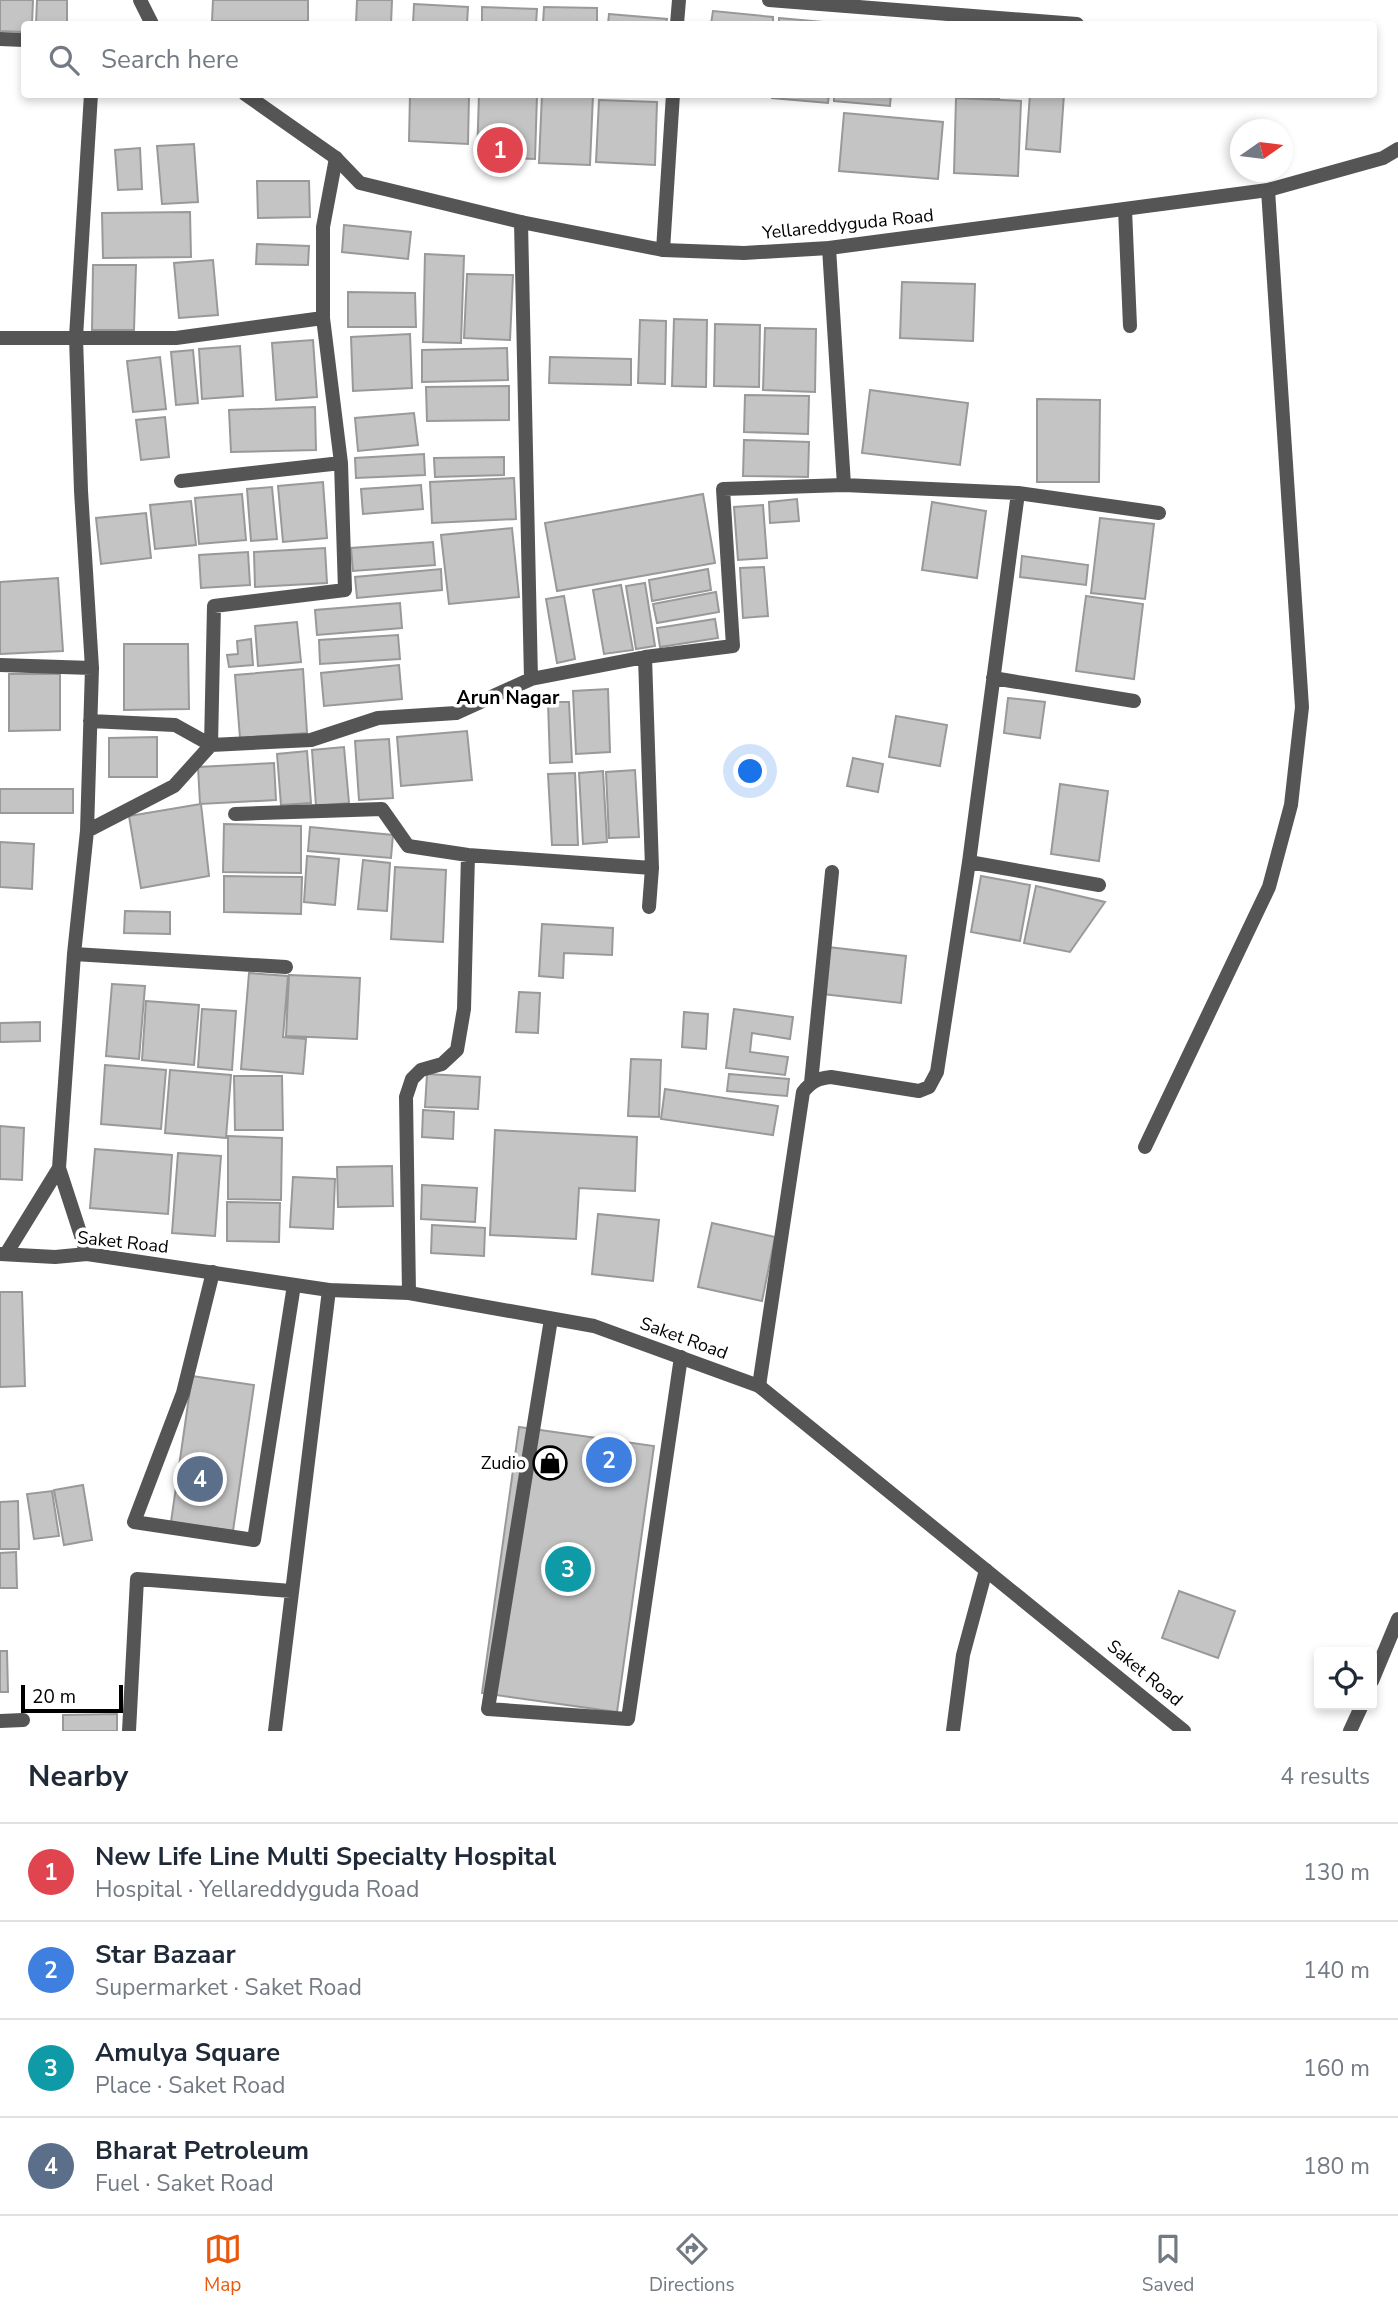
<!DOCTYPE html>
<meta charset="utf-8">
<style>
body{margin:0;font-family:"Nunito Sans",sans-serif;background:#f6f6f7;color:#1f2937}
.controls{position:absolute;right:21px;bottom:21px;display:grid;overflow:hidden;border-radius:7px;box-shadow:0 4px 10px #0003}
.controls button{width:63px;height:63px;display:grid;place-items:center;padding:0;border:0;border-bottom:2px solid #e0e1e3;background:#fff;color:#1f2937;font:35px sans-serif}
.compass{position:absolute;left:1230px;top:119px;width:63px;height:63px;border-radius:50%;background:#fff;box-shadow:0 4px 10px #0003;rotate:76deg}
.scale{position:absolute;left:21px;bottom:18px;width:102px;box-sizing:border-box;padding-left:7px;border:4px solid #000;border-top:0;font-size:19px;line-height:24px;white-space:nowrap;color:#000;-webkit-text-stroke:5px #fff;paint-order:stroke}
.you{position:absolute;left:751px;top:772px;width:24px;height:24px;margin:-18px;border:5px solid #fff;border-radius:50%;background:#1a73e8;box-shadow:0 0 0 10px #1a73e833}
.badge{display:grid;place-items:center;width:46px;height:46px;border-radius:50%;background:#ea580c;color:#fff;font-size:23px;font-weight:700}
.pin{position:absolute;translate:-50% -50%;border:4px solid #fff;box-shadow:0 2px 7px #0006}
.list{margin:0;padding:0;list-style:none}
h2{display:flex;justify-content:space-between;align-items:center;height:91px;margin:0;padding:0 28px;font-size:30px}
h2 small{font-size:23px;font-weight:400;color:#747a83}
.list li{display:grid;grid-template-columns:46px 1fr auto;gap:21px;align-items:center;box-sizing:border-box;height:98px;padding:0 28px;border-top:2px solid #e0e1e3}
.list b{display:block;font-size:26px;white-space:nowrap}
.list p{margin:0;font-size:23px;white-space:nowrap;color:#747a83}
.list em{font-size:23px;font-style:normal;color:#747a83}
.icon{flex:none;width:38px;height:38px;fill:none;stroke:currentColor;stroke-width:2;stroke-linecap:round;stroke-linejoin:round}
.map{position:relative;flex:none;width:1398px;height:1731px;overflow:hidden}
.search{position:absolute;background:#fff;box-shadow:0 4px 10px #0003;left:21px;right:21px;top:21px;height:77px;display:flex;align-items:center;gap:18px;box-sizing:border-box;padding:0 24px;border-radius:7px;color:#747a83;font-size:26px}
.sheet{height:483px;background:#fff}
nav{display:flex;justify-content:space-around;align-items:center;box-sizing:border-box;height:98px;border-top:2px solid #e0e1e3;background:#fff;font-size:19px;color:#747a83}
nav a{display:grid;justify-items:center;gap:4px}
nav .on{color:#ea580c}
.map>svg:first-child{display:block}
</style>
<div class="map">
<svg width="1398" height="1731" viewBox="0 0 1398 1731">
<rect width="100%" height="100%" fill="#fff"/>
<path fill="#c4c4c4" stroke="#999" stroke-width="2" d="M0 0H33L32 24H24V32L0 31Z
M37 0H67V24H36Z
M213 0H308V21H212Z
M357 0H392L391 24H356Z
M414 4 468 7 467 24H413Z
M482 7 537 9 536 24H482Z
M544 7 597 8V24H543Z
M713 11 773 17V24H711Z
M609 14 667 19 666 24H608Z
M779 18 835 23 834 24H779Z
M410 94H469L468 144 409 141Z
M479 94 537 95 535 159 477 157Z
M542 94 593 95 590 165 539 163Z
M772 94H829L828 103 772 98Z
M834 94H891L890 106 834 101Z
M954 94H999V98L954 96Z
M1030 94H1064L1060 152 1026 149Z
M956 98 1021 101 1018 176 954 173Z
M599 100 657 102 655 165 596 162Z
M844 113 943 122 938 179 839 171Z
M194 144 198 202 162 204 157 146Z
M140 148 142 189 118 190 115 150Z
M257 181H309L310 217 258 218Z
M190 212 191 257 103 258 102 213Z
M344 225 411 232 408 259 342 252Z
M257 244 309 246 308 265 256 264Z
M425 254 464 256 461 343 423 342Z
M213 260 218 315 179 318 174 263Z
M93 265H136L134 330H92Z
M467 274 513 275 510 340 464 338Z
M902 282 975 284 973 341 900 338Z
M348 292 415 293 416 327H348Z
M674 319 707 320 706 387 672 386Z
M640 320 666 321 665 384 638 383Z
M715 324 760 325 759 387 714 386Z
M765 328 816 329 815 392 763 390Z
M410 334 412 388 353 391 351 337Z
M313 340 317 397 276 400 272 343Z
M240 346 243 396 202 399 199 349Z
M507 348 508 380 422 382V350Z
M193 350 198 403 176 405 171 352Z
M160 357 166 409 133 412 127 361Z
M550 357 631 359V385L549 383Z
M509 386V420L427 421 426 387Z
M870 390 968 403 960 465 862 453Z
M745 395 809 396 808 434 744 432Z
M1037 399 1100 400 1099 482H1037Z
M315 407 316 450 231 452 229 410Z
M414 413 418 445 358 451 355 418Z
M165 417 169 457 141 460 136 420Z
M744 440 809 442 808 477 743 476Z
M424 454 425 475 356 478 355 458Z
M504 457V475L435 477 434 458Z
M514 478 516 519 432 523 430 482Z
M323 482 327 538 283 542 278 486Z
M421 485 423 509 363 514 361 489Z
M272 487 277 539 251 541 247 489Z
M242 494 246 540 199 544 195 498Z
M703 494 715 563 557 591 545 523Z
M797 499 799 521 770 523 769 502Z
M191 501 196 545 155 549 150 505Z
M932 502 986 511 977 578 922 570Z
M763 505 767 558 738 560 734 507Z
M146 513 151 558 101 564 96 518Z
M1100 518 1154 524 1145 599 1091 593Z
M512 528 519 597 449 604 441 535Z
M433 542 435 565 353 571 351 548Z
M325 548 327 583 255 587 254 552Z
M248 552 250 585 201 588 199 555Z
M1022 556 1088 565 1086 585 1020 577Z
M764 567 768 616 743 618 740 568Z
M441 569 442 590 357 598 355 577Z
M708 569 711 590 652 601 649 580Z
M58 578 63 651 0 654V582Z
M645 583 655 646 636 649 626 586Z
M621 585 633 650 604 654 593 590Z
M716 592 719 612 657 623 653 604Z
M564 596 575 659 557 663 546 599Z
M1086 596 1143 604 1134 679 1076 671Z
M400 603 402 628 317 635 315 610Z
M715 619 718 638 660 647 657 628Z
M297 622 301 662 258 666 255 626Z
M398 635 400 659 320 664 319 640Z
M251 639 253 665 229 667 227 655 238 654 237 641Z
M124 644H188L189 709 124 710Z
M399 665 402 699 324 706 321 673Z
M303 669 307 733 240 738 235 675Z
M9 674H60V730L9 731Z
M608 689 610 752 576 754 573 691Z
M1008 698 1045 702 1040 738 1004 733Z
M548 702H569L572 762 550 763Z
M896 716 947 725 940 766 889 757Z
M467 731 472 780 401 786 397 737Z
M157 737V777H109V738Z
M389 739 393 798 359 800 355 741Z
M344 747 349 803 316 806 312 750Z
M307 751 311 803 281 805 277 754Z
M853 758 883 764 878 792 847 786Z
M274 763 276 800 200 804 198 767Z
M635 770 639 837 609 838 606 772Z
M603 771 607 842 583 844 579 773Z
M575 773 578 845H552L548 774Z
M1060 784 1108 791 1099 861 1051 854Z
M0 789H73V813H0Z
M201 804 209 876 141 888 129 816Z
M224 824 301 826V873L223 872Z
M310 827 393 835 391 858 308 851Z
M0 842 34 844 32 889 0 887Z
M307 856 339 859 335 905 304 902Z
M363 860 390 863 387 911 358 909Z
M395 867 446 870 443 942 391 939Z
M224 876 302 877 301 914 224 912Z
M981 876 1030 885 1020 941 971 932Z
M1036 886 1105 902 1070 952 1024 943Z
M125 911 170 912V934L124 933Z
M542 924 613 928 612 955 564 953 563 978 539 976Z
M828 947 906 956 901 1003 823 994Z
M249 973 288 976 283 1037 306 1039 303 1074 241 1069Z
M289 975 360 978 357 1039 286 1036Z
M112 984 145 986 139 1059 106 1056Z
M519 992 540 993 538 1033 516 1032Z
M146 1001 199 1005 194 1065 142 1060Z
M202 1009 236 1011 232 1070 198 1067Z
M734 1009 793 1017 790 1039 752 1033 750 1052 788 1057 785 1075 726 1068Z
M684 1012 708 1014 706 1049 682 1047Z
M40 1022V1041L0 1042V1023Z
M631 1059 661 1060 659 1117 628 1116Z
M105 1065 166 1070 161 1129 101 1124Z
M170 1070 231 1075 226 1138 165 1133Z
M427 1074 480 1077 478 1109 425 1107Z
M729 1074 789 1079 787 1096 727 1091Z
M234 1076H282L283 1130H235Z
M665 1089 778 1106 773 1135 661 1119Z
M423 1110 454 1112 453 1139 422 1137Z
M0 1126 24 1128 22 1180 0 1179Z
M495 1130 637 1137 635 1191 579 1188 576 1239 490 1235Z
M228 1136 282 1138 281 1200 228 1199Z
M95 1149 172 1155 168 1214 90 1208Z
M178 1153 221 1156 215 1236 172 1233Z
M392 1166 393 1206 338 1207 337 1167Z
M293 1177 335 1179 333 1229 290 1227Z
M422 1185 477 1188 475 1222 421 1219Z
M227 1202 280 1203 279 1242 227 1241Z
M598 1214 659 1220 653 1281 592 1274Z
M712 1223 775 1237 762 1301 698 1287Z
M432 1225 485 1228 484 1256 431 1253Z
M0 1292H22L25 1386 0 1387Z
M192 1376 254 1385 233 1531 171 1522Z
M519 1427 654 1446 617 1712 482 1693Z
M83 1485 92 1540 64 1545 54 1490Z
M52 1491 59 1536 34 1539 27 1494Z
M18 1501 19 1549H0V1502Z
M16 1552 17 1588H0V1553Z
M1179 1591 1235 1611 1218 1658 1162 1638Z
M0 1651H7L8 1692H0Z
M117 1714V1731H63V1715Z"/>
<g fill="none" stroke-linecap="round" stroke-linejoin="round">
<path stroke="#555" stroke-width="14" d="M213 1272 183 1393 134 1522 254 1540 294 1285
M551 1319 488 1709 628 1719 681 1357"/>
<path stroke="#555" stroke-width="14" d="M769 0 1077 24
M677 24 679 0
M0 39 24 40
M1125 209 1130 326
M521 222 531 679
M829 248 844 485
M663 250 673 94
M0 338H176L323 318
M181 481 341 463
M645 657 652 868 649 907
M0 665 92 668
M993 678 1134 701
M90 721 175 725 211 745 311 740 378 718 456 713 531 679 645 657 733 646 723 489 844 485 1018 493 1159 513
M235 814 382 809 408 846 468 855 652 868
M87 831 174 786 211 745 214 606 345 590 341 463 323 318V227L336 158
M969 862 1099 885
M74 954 286 967
M811 1083 832 872
M1145 1147 1269 887 1291 805 1302 707 1268 190
M6 1254 59 1168
M87 1254 59 1168 74 954 87 831 92 668 81 491 76 337 91 94
M409 1293 406 1097 412 1079 421 1070 442 1064 457 1050 464 1009 468 855
M759 1386 803 1092C811 1082 818 1078 831 1077L919 1091 929 1087 937 1072 969 862 1018 493
M1372 1681 1398 1619
M0 1721 23 1720
M129 1731 137 1579 291 1591
M275 1731 329 1290
M953 1731 963 1655 986 1570
M1350 1731 1362 1705"/>
<path stroke="#555" stroke-width="14" d="M140 0 152 24
M245 94 336 158 360 183 521 222 663 250 744 253 829 248 1268 190 1383 158 1398 149
M0 1254 55 1257 87 1254 329 1290 409 1293 594 1326 759 1386 1184 1731"/>
</g>
<defs>
<symbol id="shop-ring" viewBox="-11 -11 22 22"><circle r="9.5" fill="#fff" stroke="#000" stroke-width="1.5"/><path d="M-5-2.5h2.3a2.7 3.5 0 0 1 5.4 0H5L5.5 6h-11ZM-1.5-2.5h3a1.5 2.3 0 0 0-3 0Z" fill="#000"/></symbol>
</defs>
<g fill-rule="evenodd">
<use href="#shop-ring" x="531" y="1444" width="38" height="38"/>
</g>
<g text-anchor="middle" dominant-baseline="central" stroke-width="7" stroke-linejoin="round" paint-order="stroke">
<g font-size="18" fill="#000" stroke="#fff">
<text transform="translate(848 224) rotate(-6)">Yellareddyguda Road</text>
<text transform="translate(123 1242) rotate(6)">Saket Road</text>
<text transform="translate(684 1338) rotate(20)">Saket Road</text>
<text transform="translate(1145 1673) rotate(40)">Saket Road</text>
</g>
<g font-size="18" fill="#000" stroke="#fff" text-anchor="end">
<text x="526" y="1463">Zudio</text>
</g>
<g font-size="19" font-weight="bold" fill="#000" stroke="#fff">
<text x="508" y="698">Arun Nagar</text>
</g>
</g>
</svg>
<div class="controls">
<button><svg class="icon" aria-label="locate" viewBox="0 0 24 24"><circle cx="12" cy="12" r="6"/><path d="M12 2v4M12 18v4M2 12h4M18 12h4"/></svg></button>
</div>
<svg class="compass" viewBox="-18 -18 36 36"><path d="M0-13l5 13h-10z" fill="#e53935"/><path d="M0 13l5-13h-10z" fill="#747a83"/></svg>
<div class="scale">20 m</div>
<div class="you"></div>
<div class="pin badge" style="left:500px;top:150px;background:#e0444e">1</div>
<div class="pin badge" style="left:609px;top:1460px;background:#3f7fe0">2</div>
<div class="pin badge" style="left:568px;top:1569px;background:#0f9aa8">3</div>
<div class="pin badge" style="left:200px;top:1479px;background:#5c6f8a">4</div>
<div class="search"><svg class="icon" aria-label="search" viewBox="0 0 24 24"><circle cx="10" cy="10" r="6"/><path d="M15 15l6 6"/></svg>Search here</div>
</div>
<section class="sheet">
<h2>Nearby<small>4 results</small></h2>
<ul class="list">
<li><span class="badge" style="background:#e0444e">1</span><div><b>New Life Line Multi Specialty Hospital</b><p>Hospital · Yellareddyguda Road</p></div><em>130 m</em></li>
<li><span class="badge" style="background:#3f7fe0">2</span><div><b>Star Bazaar</b><p>Supermarket · Saket Road</p></div><em>140 m</em></li>
<li><span class="badge" style="background:#0f9aa8">3</span><div><b>Amulya Square</b><p>Place · Saket Road</p></div><em>160 m</em></li>
<li><span class="badge" style="background:#5c6f8a">4</span><div><b>Bharat Petroleum</b><p>Fuel · Saket Road</p></div><em>180 m</em></li>
</ul>
</section>
<nav>
<a class="on"><svg class="icon" aria-label="map" viewBox="0 0 24 24"><path d="M3 6l6-2 6 2 6-2v14l-6 2-6-2-6 2zM9 4v14M15 6v14"/></svg>Map</a>
<a><svg class="icon" aria-label="directions" viewBox="0 0 24 24"><path d="M12 3l9 9-9 9-9-9zM9 14v-3h6M13 9l2 2-2 2"/></svg>Directions</a>
<a><svg class="icon" aria-label="saved" viewBox="0 0 24 24"><path d="M7 4h10v16l-5-4-5 4z"/></svg>Saved</a>
</nav>
